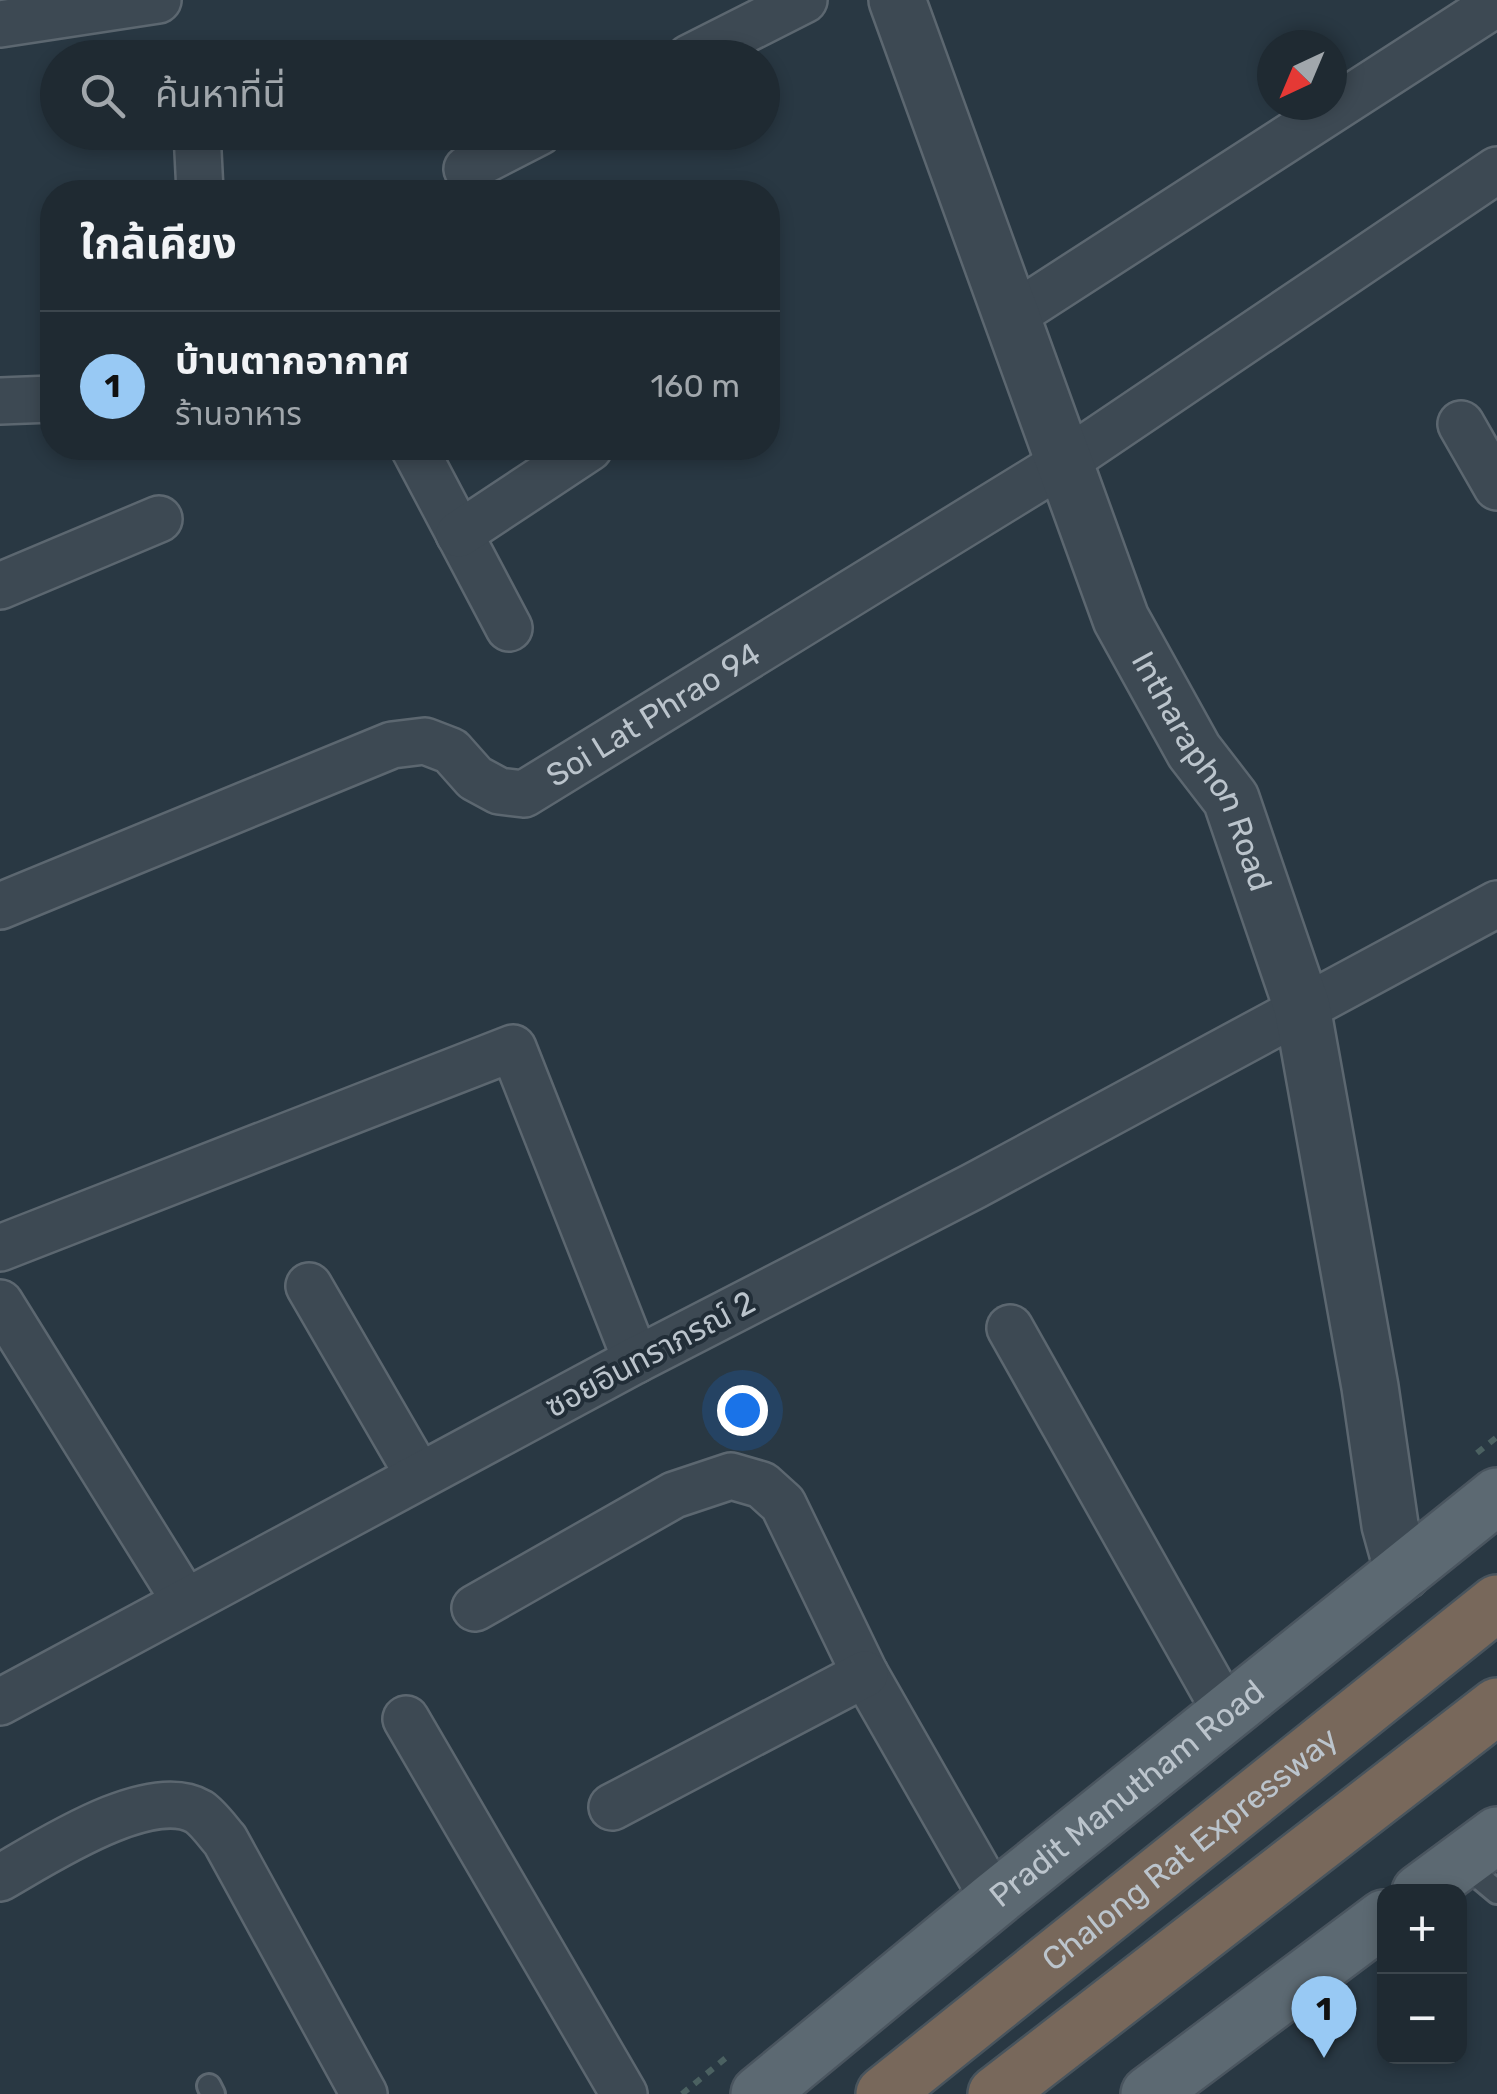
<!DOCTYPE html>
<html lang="th">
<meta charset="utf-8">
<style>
body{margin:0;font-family:Rubik,"Noto Sans Thai",sans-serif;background:#27323a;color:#f1f3f6}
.controls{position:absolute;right:30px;bottom:30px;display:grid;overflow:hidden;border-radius:20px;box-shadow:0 5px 15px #0003}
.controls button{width:90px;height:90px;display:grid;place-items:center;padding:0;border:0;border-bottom:2px solid #3c464d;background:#1f2a32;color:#f1f3f6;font:50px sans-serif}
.compass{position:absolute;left:1257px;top:30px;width:90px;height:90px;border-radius:50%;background:#1f2a32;box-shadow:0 5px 15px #0003;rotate:224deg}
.you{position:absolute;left:742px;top:1410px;width:35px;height:35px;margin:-25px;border:8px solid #fff;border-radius:50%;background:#1a73e8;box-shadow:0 0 0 15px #1a73e833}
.badge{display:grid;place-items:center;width:65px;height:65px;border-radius:50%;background:#98c9f4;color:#111;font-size:32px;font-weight:700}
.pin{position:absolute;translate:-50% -82px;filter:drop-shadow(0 2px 5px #0008)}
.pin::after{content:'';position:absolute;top:52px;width:35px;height:30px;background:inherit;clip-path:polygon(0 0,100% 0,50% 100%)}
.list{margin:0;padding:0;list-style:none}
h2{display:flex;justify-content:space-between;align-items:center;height:130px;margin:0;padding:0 40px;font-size:42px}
h2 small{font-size:32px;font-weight:400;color:#a1a7ac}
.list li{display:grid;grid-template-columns:65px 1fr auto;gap:30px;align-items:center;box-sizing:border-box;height:150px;padding:0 40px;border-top:2px solid #3c464d}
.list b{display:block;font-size:38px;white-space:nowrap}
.list p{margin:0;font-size:32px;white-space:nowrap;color:#a1a7ac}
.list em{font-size:32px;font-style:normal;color:#a1a7ac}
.icon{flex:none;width:55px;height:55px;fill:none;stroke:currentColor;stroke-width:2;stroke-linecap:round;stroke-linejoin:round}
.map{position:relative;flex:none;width:1497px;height:2094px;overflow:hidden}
.search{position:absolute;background:#1f2a32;box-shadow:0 5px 15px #0003;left:40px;top:40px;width:740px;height:110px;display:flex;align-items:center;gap:25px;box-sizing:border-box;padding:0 35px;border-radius:55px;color:#a1a7ac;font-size:38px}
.panel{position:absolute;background:#1f2a32;box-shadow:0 5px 15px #0003;left:40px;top:180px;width:740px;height:280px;border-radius:40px}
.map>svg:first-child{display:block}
</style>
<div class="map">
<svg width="1497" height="2094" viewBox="0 0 1497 2094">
<rect width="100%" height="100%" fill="#293843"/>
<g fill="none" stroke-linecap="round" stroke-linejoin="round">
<defs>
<path id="service" d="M1461 1862 1497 1892
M209 2086 213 2094"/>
<g id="minor">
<path d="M0 24 158 0"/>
<path d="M689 58 804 0"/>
<path d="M197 132 200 192"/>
<path d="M467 169 539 132"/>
<path d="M1012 316 1497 3"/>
<path d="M0 401 52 399"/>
<path d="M1461 424 1497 487"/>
<path d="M414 448 509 628"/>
<path d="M459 534 589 448"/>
<path d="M0 586 159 519"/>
<path id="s1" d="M0 906 392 745 425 741 451 751 475 778 499 791 524 794 1066 461 1497 170"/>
<path d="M0 1248 513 1048 636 1360"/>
<path d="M309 1286 419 1476"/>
<path d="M0 1303 185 1601"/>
<path d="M1010 1328 1226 1712"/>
<path d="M475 1608 674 1495 731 1476 762 1485 783 1504 865 1674 994 1900"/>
<path d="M0 1702 636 1360 974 1186 1497 904"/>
<path d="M406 1719 624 2094"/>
<path d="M612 1807 865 1674"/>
<path d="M0 1878C44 1853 150 1783 199 1812 208 1818 218 1832 225 1840L364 2094"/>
</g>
<g id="tertiary">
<path id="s2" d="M897 0 1121 619 1194 751 1231 799 1302 1007 1370 1387 1390 1525 1403 1572"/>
</g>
<g id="primary">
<path d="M1420 1892 1497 1835"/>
<path id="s3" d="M759 2094 994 1900 1497 1496"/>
<path d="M1149 2094 1384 1918"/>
</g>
<g id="motorway">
<path id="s4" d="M884 2094 1497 1603"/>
<path d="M996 2094 1497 1706"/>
</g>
</defs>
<use href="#service" stroke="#5c6770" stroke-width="28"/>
<use href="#minor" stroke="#5c6770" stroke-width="50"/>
<use href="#tertiary" stroke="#5c6770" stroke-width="60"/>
<use href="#primary" stroke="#4a555f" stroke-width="60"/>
<use href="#motorway" stroke="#48545d" stroke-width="60"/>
<path stroke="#4b6161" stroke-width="6" stroke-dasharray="8 8" stroke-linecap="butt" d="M1477 1453 1497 1437
M682 2094 727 2057"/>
<use href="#service" stroke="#3d4953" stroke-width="22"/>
<use href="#minor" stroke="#3d4953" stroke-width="45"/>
<use href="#tertiary" stroke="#3d4953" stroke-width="55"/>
<use href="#primary" stroke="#5c6972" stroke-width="55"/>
<use href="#motorway" stroke="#78685b" stroke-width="55"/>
</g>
<g text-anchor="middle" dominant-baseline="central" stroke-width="8" stroke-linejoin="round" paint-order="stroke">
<g font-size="32" fill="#bbc4cc" stroke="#222e38">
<text stroke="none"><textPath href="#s1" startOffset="725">Soi Lat Phrao 94</textPath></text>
<text stroke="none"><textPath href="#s2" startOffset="832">Intharaphon Road</textPath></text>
<text transform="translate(650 1354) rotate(-28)">ซอยอินทราภรณ์ 2</text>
<text stroke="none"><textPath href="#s3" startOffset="475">Pradit Manutham Road</textPath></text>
<text stroke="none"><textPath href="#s4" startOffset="392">Chalong Rat Expressway</textPath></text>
</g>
</g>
</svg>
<div class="controls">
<button>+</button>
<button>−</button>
</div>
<svg class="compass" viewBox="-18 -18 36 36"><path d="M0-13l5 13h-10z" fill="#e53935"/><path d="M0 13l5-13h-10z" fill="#a1a7ac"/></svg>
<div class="you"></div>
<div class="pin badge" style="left:1324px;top:2058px">1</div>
<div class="search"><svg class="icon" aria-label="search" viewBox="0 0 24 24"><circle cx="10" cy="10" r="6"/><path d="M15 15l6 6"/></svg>ค้นหาที่นี่</div>
<section class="panel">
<h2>ใกล้เคียง<small></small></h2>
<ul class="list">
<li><span class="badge">1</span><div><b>บ้านตากอากาศ</b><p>ร้านอาหาร</p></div><em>160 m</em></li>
</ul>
</section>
</div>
